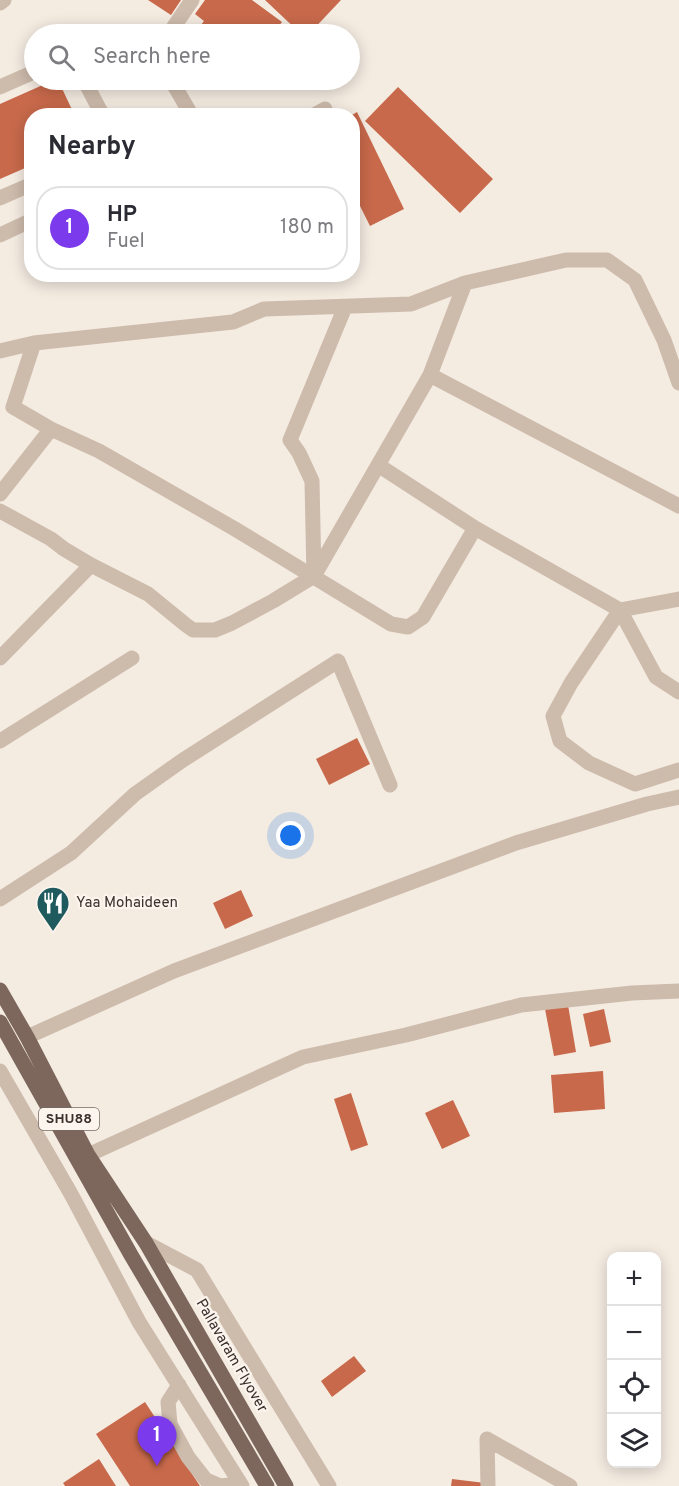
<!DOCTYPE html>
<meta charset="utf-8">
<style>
body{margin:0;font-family:Overpass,sans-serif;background:#f2f2f3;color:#2b2b33}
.controls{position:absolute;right:18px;bottom:18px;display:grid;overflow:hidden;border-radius:12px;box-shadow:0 3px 15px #0003}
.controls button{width:54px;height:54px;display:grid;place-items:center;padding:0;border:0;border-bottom:2px solid #e1e1e2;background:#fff;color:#2b2b33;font:30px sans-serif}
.you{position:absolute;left:291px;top:836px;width:21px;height:21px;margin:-15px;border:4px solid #fff;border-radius:50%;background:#1a73e8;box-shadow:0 0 0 9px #1a73e833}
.badge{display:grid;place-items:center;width:39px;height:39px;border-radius:50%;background:#7c3aed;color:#fff;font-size:20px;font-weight:700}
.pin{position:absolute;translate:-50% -50px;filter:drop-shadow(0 2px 3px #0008)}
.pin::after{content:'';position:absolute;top:32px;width:21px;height:18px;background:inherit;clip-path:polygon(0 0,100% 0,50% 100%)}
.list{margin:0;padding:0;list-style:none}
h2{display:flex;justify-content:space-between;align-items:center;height:78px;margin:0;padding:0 24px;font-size:26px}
h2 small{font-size:20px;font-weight:400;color:#7c7c81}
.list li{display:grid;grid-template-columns:39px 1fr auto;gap:18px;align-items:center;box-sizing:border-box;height:84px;margin:0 12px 12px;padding:0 12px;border:2px solid #e1e1e2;border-radius:24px}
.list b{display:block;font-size:22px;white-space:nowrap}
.list p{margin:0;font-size:20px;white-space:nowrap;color:#7c7c81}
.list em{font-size:20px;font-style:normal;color:#7c7c81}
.icon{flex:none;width:33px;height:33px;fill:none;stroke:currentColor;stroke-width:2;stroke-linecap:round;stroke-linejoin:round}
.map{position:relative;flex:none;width:679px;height:1486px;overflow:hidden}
.search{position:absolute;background:#fff;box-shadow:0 3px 15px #0003;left:24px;top:24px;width:336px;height:66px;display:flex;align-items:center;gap:15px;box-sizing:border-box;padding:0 21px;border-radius:33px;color:#7c7c81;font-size:22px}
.panel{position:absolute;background:#fff;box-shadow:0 3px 15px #0003;left:24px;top:108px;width:336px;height:174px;border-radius:24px}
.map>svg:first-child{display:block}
</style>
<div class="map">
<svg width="679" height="1486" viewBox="0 0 679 1486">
<rect width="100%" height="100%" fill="#f4ebe1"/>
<path fill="#c8694b" d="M148 0H181L171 15Z
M205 0H252L282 22 273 34H194L204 21 195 14Z
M265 0H341L309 34H301Z
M54 80H58L75 116H32V165L0 179V104Z
M398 87 493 179 460 213 365 121Z
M357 112 404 209 370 226 352 190V115Z
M357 738 370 764 329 785 316 759Z
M241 890 253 916 225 929 213 903Z
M568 1005 576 1052 554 1056 545 1009Z
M604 1009 611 1042 590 1047 583 1014Z
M603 1071 605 1109 554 1113 551 1075Z
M351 1093 368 1145 351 1151 334 1099Z
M453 1100 470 1136 442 1149 425 1113Z
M354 1356 366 1371 332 1397 321 1381Z
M145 1402 200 1486H130L96 1434Z
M99 1459 116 1486H65L63 1483Z
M452 1479 485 1483V1486H451Z"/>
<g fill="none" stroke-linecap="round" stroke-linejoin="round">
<path stroke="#cdbbac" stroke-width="15" d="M169 34 192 0
M84 80 103 116
M171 80 192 116
M0 87 34 72
M312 116 325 109
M0 198 32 184
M0 235 32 220
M0 741 132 658
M179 1385 168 1402 170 1424 188 1457 206 1480 220 1486 240 1484"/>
<path stroke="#cdbbac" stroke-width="15" d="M0 3 4 0
M34 343 13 407 51 429 99 451 235 529 391 624 408 627 423 617 475 528 620 610 571 683 553 716 560 741 589 763 635 784 679 770
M0 351 34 343 233 322 264 309 411 304 465 283 566 260H607L635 280 664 340 679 383
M430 375 679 506
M378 465 475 528
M0 494 51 429
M0 511 51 539 64 549 91 565 148 594 186 625 193 630H215L232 623 273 601 314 576 430 375 465 283
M314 576 312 481 299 453 290 440 345 307
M679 599 620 610 656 677 679 692
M0 658 91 565
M0 899 71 853 135 794 183 760 338 661 390 785
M27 1037 174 971 516 843 647 804 679 797
M88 1155 303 1057 406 1035 521 1005 632 993 679 991
M488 1486 487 1439 570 1486"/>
<path stroke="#cdbbac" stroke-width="15" d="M0 1071 71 1194 139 1322 242 1486
M146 1243 197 1270 329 1486"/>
<path stroke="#7d675c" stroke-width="15" d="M0 990 27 1037 88 1155 146 1243 286 1486
M0 1022 131 1255 267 1486"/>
</g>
<defs>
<symbol id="restaurant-pin" viewBox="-11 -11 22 30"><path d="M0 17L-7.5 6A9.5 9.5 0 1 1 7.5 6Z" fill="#1f5a5e" stroke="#fbf5ee"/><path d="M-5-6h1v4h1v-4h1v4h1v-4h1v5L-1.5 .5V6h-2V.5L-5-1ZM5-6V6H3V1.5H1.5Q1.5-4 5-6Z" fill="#fff"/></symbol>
</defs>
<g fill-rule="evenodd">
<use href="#restaurant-pin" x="34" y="884" width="38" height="52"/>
</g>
<g text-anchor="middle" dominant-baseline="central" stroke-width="4.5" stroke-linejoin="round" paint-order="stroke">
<rect fill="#fbf5ee" stroke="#756b66" stroke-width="1.5" x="39" y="1108" width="60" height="22" rx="4.5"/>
<g font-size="14" font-weight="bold" fill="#3b302b">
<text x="69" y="1119">SHU88</text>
</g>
<g font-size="15" fill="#3b302b" stroke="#fbf5ee" text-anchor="start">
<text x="76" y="903">Yaa Mohaideen</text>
</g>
<g font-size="15" fill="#3b302b" stroke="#fbf5ee">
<text transform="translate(231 1356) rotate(60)">Pallavaram Flyover</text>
</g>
</g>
</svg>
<div class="controls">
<button>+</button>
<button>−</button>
<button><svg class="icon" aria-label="locate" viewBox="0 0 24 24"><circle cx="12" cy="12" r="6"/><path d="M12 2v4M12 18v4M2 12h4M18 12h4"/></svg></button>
<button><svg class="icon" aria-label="layers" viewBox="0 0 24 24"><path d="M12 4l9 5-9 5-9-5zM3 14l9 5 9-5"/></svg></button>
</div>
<div class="you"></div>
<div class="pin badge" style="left:157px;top:1466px">1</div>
<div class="search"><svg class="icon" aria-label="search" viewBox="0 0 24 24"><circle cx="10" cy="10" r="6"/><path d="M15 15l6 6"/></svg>Search here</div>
<section class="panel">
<h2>Nearby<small></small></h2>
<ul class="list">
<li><span class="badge">1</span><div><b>HP</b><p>Fuel</p></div><em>180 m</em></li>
</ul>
</section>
</div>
